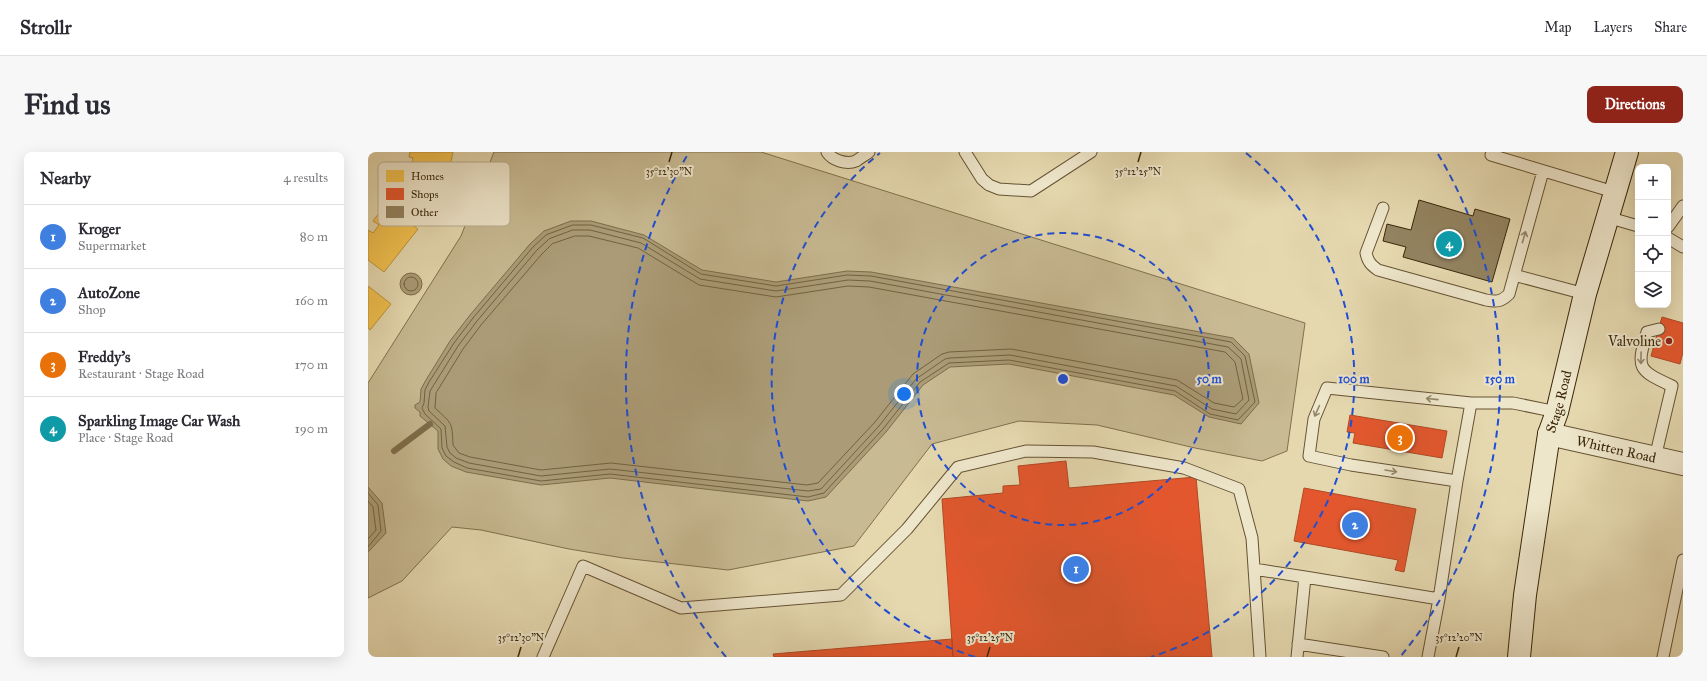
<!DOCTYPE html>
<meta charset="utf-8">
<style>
body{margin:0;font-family:"IM FELL Great Primer",serif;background:#f7f7f7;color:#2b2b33}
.controls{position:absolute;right:12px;top:12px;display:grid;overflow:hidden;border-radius:8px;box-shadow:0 4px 16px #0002}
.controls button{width:36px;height:36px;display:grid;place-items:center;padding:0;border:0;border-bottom:1px solid #e1e1e2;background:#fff;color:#2b2b33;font:20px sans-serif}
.you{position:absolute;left:536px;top:242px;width:14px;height:14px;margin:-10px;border:3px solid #fff;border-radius:50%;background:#1a73e8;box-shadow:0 0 0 6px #1a73e833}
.badge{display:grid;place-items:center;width:26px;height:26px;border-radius:50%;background:#8f2418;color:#fff;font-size:13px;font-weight:700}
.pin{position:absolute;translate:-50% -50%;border:2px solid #fff;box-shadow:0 1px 4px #0006}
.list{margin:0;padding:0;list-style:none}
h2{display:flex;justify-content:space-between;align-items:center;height:52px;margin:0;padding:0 16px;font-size:17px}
h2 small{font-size:13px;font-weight:400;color:#7c7c81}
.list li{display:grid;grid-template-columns:26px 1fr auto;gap:12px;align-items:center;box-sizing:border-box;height:64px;padding:0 16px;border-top:1px solid #e1e1e2}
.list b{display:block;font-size:15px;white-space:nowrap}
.list p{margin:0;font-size:13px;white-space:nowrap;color:#7c7c81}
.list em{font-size:13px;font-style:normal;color:#7c7c81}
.icon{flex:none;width:22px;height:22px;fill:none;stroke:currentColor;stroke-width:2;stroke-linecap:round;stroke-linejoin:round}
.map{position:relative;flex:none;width:1315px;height:505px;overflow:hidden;border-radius:8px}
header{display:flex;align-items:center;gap:24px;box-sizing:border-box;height:56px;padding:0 20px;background:#fff;border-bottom:1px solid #e1e1e2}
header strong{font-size:19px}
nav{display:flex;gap:22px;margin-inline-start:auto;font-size:14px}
.intro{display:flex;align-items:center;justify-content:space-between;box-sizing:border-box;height:96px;padding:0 24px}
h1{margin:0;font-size:28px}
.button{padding:10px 18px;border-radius:8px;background:#8f2418;color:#fff;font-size:14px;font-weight:700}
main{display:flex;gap:24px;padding:0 24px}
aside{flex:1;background:#fff;border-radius:8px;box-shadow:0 4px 16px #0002}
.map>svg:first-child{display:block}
</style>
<header>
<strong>Strollr</strong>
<nav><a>Map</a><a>Layers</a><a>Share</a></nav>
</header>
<div class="intro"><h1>Find us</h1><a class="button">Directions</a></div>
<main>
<aside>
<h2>Nearby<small>4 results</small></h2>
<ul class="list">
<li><span class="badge" style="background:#3f7fe0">1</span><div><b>Kroger</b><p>Supermarket</p></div><em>80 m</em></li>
<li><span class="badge" style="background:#3f7fe0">2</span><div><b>AutoZone</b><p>Shop</p></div><em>160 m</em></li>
<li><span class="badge" style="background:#e8710a">3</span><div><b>Freddy's</b><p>Restaurant · Stage Road</p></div><em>170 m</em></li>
<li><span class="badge" style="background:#0f9aa8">4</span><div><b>Sparkling Image Car Wash</b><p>Place · Stage Road</p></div><em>190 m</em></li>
</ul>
</aside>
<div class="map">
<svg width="1315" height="505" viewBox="0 0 1315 505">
<rect width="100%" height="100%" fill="#e5d8af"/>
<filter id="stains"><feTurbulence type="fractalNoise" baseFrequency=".005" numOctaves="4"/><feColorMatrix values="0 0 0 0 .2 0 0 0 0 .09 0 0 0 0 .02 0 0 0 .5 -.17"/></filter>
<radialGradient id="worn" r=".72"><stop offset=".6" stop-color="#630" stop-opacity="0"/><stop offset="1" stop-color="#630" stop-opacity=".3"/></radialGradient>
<path fill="#c8ba93" stroke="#81704e" d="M126 0H393L937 171 919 299 894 309 827 296 729 273 651 269 564 292 486 394 360 418 255 406 201 397 113 378 84 375 34 429 0 446V231L93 84Z"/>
<path fill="#ab9c77" stroke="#7e6d4b" d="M203 69H223L276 83 334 118 408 130 479 119 503 120 865 186 881 202 891 251 873 272 841 265 806 243 641 212 582 215 555 233 518 280 458 345 440 349 242 326 173 333 98 320 83 314 75 307 70 297V279L52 264V260L47 256V253L52 250 53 237 58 228 82 189 102 163 162 92 176 79Z
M32 132a11 11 0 1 1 22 0a11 11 0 1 1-22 0Z
M0 335 14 351 18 381 0 400Z"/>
<path fill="#f2c14e" stroke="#bb933a" d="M42 0H85L80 24 86 25 81 50 29 40 33 18 46 21 48 13H44L45 6 41 5Z
M17 53 50 77 16 120 0 108V78L5 81 11 73 5 69Z
M0 134 23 152 2 178 0 176Z"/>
<path fill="#e4572e" stroke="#b14923" d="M1294 165 1315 171V200L1312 212 1283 204Z
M982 263 1079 279 1074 306 985 291 987 281 979 280Z
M698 309 701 336 828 325 844 505H585L574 347 635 341V334L652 333 650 314Z
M936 336 1048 357 1036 420 1027 418 1030 408 926 389Z
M584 487 585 505H406L405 502Z"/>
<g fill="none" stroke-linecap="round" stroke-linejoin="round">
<path stroke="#726240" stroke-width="1" d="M205 73H223L275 86 333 122 408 134 479 123 503 124 863 190 877 204 887 250 870 268 842 262 807 239 641 208 581 211 552 230 515 277 456 341 440 345 242 322 173 329 99 316 86 310 78 304 74 296 73 277 57 262 54 256 56 251 57 238 61 230 86 191 105 166 165 95 178 83Z
M205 78H222L273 91 332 127 408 139 480 128 502 129 860 195 873 207 881 248 868 262 844 257 808 234 642 203 582 206 577 207 548 227 511 274 453 337 440 339 242 317 173 324 101 311 88 306 82 301 79 295 77 274 61 259 60 255 62 239 90 194 109 169 169 98 181 87Z
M207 84H221L270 96 331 133 408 145 480 134 501 135 857 200 867 210 875 247 866 255 846 251 809 228 643 197 581 200 574 202 545 222 507 270 450 331 439 333 243 311 173 318 102 305 91 301 85 293C84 269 84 272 67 256L68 241 71 236 95 197 113 173 173 103 184 92Z
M36 132a7 7 0 1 1 14 0a7 7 0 1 1-14 0Z
M0 341 10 353 13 379 0 395
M0 349 5 355 8 378 0 387"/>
<path stroke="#7e6d4b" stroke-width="6" d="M26 299 62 272"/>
</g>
<path fill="#938360" stroke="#3a270a" d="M1051 48 1105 64 1107 57 1142 67 1124 130 1035 105 1038 95 1015 89 1019 72 1043 78Z"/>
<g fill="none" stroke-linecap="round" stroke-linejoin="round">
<defs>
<path id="lane" d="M459 0C464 8 478 13 488 9 492 6 497 3 501 0
M597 0 614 27 621 33 631 37 663 39 723 0
M1123 3 1246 40
M1015 56 998 101C1000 110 1003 113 1010 118L1118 148C1128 150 1133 150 1141 142L1175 19
M1239 65 1270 74
M1300 75 1315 54
M1300 86 1315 95
M1146 123 1217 142
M1287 306 1304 234C1270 218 1268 217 1279 180L1291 177
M1089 329 983 313 941 304 946 267 959 236 1103 251H1145L1189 260
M886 417 937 425 929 505
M937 425 1071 447 1060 505
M1071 447 1089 329 1103 251
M930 492 1015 505
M175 505 215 414 313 456 473 443 539 377 590 315 658 299 725 300 816 316 871 337 884 386 892 505
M1295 505 1315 408"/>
<g id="street">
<path id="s1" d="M1181 282 1315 312"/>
</g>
<g id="secondary">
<path id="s2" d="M1151 505 1157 443 1181 282 1189 260 1217 142 1259 0"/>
</g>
</defs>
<use href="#lane" stroke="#655333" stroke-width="13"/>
<use href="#street" stroke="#655333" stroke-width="24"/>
<use href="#secondary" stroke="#3a270a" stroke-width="24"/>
<use href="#lane" stroke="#eee6cb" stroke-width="11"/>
<use href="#street" stroke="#eee6cb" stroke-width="22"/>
<use href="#secondary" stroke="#eee6cb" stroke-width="22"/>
</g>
<defs><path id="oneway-shaft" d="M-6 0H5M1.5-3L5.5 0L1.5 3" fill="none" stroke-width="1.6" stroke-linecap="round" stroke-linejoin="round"/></defs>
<g stroke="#94866a">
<use href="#oneway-shaft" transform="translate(1156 85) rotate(-74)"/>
<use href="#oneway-shaft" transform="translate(1273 206) rotate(91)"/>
<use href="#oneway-shaft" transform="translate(1064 247) rotate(-174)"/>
<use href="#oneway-shaft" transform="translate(949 259) rotate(114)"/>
<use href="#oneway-shaft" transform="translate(1023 319) rotate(9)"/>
</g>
<path fill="none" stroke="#3a270a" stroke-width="1.5" d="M301 10 304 0M770 10 773 0M150 505 153 495M619 505 622 495M1088 505 1091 495"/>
<g fill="none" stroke="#1d4ed8" stroke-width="2" stroke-dasharray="7 5">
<circle cx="695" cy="227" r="146"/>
<path d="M607 505A291 291 0 0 1 512 1M878 1A291 291 0 0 1 783 505"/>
<path d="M358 505A437 437 0 0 1 320 2M1070 2A437 437 0 0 1 1032 505"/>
</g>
<circle fill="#8f2418" stroke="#eee6cb" stroke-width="1.5" cx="1301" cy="189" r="4"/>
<g text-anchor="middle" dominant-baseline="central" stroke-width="4" stroke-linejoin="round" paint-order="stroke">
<g font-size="14" fill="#3a270a" stroke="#eee6cb" text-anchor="end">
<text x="1293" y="189">Valvoline</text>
</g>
<g font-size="14" fill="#3a270a" stroke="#eee6cb">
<text stroke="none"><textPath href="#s2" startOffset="259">Stage Road</textPath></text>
<text stroke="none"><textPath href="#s1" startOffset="69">Whitten Road</textPath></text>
</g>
</g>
<rect x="10" y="10" width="132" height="64" rx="6" fill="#eee6cb" stroke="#b8ad91" stroke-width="1"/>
<rect x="18" y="18" width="18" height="12" fill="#f2c14e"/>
<rect x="18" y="36" width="18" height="12" fill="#e4572e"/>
<rect x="18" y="54" width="18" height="12" fill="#938360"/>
<g font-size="11" fill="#3a270a">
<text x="43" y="28">Homes</text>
<text x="43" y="46">Shops</text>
<text x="43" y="64">Other</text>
</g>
<g font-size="10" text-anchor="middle" fill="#3a270a" stroke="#eee6cb" stroke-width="4" stroke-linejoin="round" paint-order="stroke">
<text x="301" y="23">35°12'30"N</text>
<text x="770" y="23">35°12'25"N</text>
<text x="153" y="489">35°12'30"N</text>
<text x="622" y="489">35°12'25"N</text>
<text x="1091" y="489">35°12'20"N</text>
</g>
<circle cx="695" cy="227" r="6" fill="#1d4ed8" stroke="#eee6cb" stroke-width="2"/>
<g font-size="12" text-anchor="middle" font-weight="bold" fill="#1d4ed8" stroke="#eee6cb" stroke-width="4" stroke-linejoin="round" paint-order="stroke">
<text x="841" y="231">50 m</text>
<text x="986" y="231">100 m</text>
<text x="1132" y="231">150 m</text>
</g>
<rect width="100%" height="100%" filter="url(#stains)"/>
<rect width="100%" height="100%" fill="url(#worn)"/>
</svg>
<div class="controls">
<button>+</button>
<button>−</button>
<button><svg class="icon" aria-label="locate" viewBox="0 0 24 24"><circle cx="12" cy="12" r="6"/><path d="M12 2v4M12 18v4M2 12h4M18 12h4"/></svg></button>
<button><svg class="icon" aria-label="layers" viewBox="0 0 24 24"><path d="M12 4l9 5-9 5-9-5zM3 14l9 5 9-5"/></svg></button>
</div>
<div class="you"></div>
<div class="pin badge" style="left:708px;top:417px;background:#3f7fe0">1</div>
<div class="pin badge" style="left:987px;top:373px;background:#3f7fe0">2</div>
<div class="pin badge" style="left:1032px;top:286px;background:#e8710a">3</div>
<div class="pin badge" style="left:1081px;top:92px;background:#0f9aa8">4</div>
</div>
</main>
